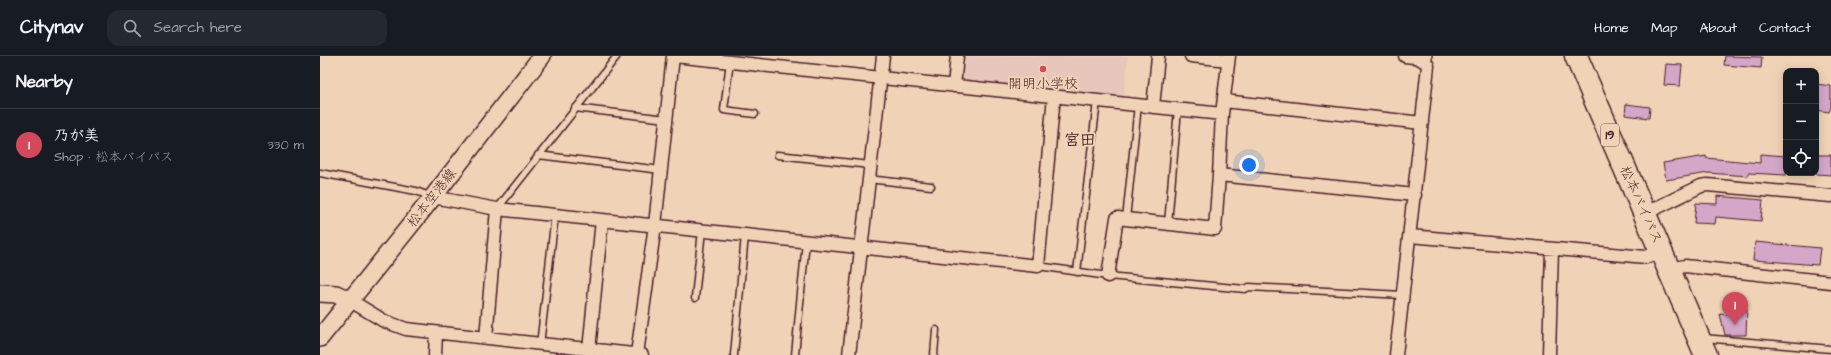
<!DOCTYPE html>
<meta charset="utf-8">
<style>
body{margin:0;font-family:"Architects Daughter","Klee One",sans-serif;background:#242831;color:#f1f3f6}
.controls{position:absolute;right:12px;top:12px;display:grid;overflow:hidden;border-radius:8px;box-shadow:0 2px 10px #0003}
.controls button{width:36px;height:36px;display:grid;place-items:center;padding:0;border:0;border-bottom:1px solid #363941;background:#171b24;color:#f1f3f6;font:20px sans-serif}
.you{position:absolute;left:929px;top:109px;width:14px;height:14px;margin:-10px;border:3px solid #fff;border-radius:50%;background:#1a73e8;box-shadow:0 0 0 6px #1a73e833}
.badge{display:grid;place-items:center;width:26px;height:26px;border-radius:50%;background:#d1495b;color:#fff;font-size:13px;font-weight:700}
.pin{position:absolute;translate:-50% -33px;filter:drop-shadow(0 1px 2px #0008)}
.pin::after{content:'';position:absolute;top:21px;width:14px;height:12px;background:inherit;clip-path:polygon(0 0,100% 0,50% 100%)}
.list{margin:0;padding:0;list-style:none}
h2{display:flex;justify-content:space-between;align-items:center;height:52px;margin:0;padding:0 16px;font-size:17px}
h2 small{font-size:13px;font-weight:400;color:#9ea1a6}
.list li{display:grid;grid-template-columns:26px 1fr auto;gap:12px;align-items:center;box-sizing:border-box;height:72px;padding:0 16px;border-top:1px solid #363941}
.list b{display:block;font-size:15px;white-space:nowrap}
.list p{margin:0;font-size:13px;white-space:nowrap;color:#9ea1a6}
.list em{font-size:13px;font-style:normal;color:#9ea1a6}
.icon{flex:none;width:22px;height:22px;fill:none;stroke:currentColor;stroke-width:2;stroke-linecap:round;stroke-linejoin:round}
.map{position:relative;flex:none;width:1511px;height:299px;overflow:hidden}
header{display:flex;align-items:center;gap:24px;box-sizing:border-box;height:56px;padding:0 20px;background:#171b24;border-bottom:1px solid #363941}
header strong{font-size:19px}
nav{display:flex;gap:22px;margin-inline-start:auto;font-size:14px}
.search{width:280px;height:36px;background:#242831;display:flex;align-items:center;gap:10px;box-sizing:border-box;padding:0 14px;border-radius:12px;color:#9ea1a6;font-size:15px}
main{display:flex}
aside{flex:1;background:#171b24}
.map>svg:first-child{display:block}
</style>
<header>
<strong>Citynav</strong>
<div class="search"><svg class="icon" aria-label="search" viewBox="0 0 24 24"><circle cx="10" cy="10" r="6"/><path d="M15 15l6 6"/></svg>Search here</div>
<nav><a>Home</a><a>Map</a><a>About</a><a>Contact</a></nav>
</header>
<main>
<aside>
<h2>Nearby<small></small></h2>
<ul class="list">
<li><span class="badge">1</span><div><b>乃が美</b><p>Shop · 松本バイパス</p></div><em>330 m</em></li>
</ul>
</aside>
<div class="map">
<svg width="1511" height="299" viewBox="0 0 1511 299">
<rect width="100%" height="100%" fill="#f0d3b6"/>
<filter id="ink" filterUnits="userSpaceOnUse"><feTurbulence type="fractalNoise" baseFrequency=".025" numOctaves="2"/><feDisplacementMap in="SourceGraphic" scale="8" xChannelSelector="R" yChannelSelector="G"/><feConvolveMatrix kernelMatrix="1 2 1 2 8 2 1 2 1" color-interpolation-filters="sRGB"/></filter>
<g filter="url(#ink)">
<path fill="#e8c6bc" d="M640 0H808L804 40 658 26 638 27Z"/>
<path fill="#d4a7c9" stroke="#4a1f2b" d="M1405 0 1442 1 1441 12 1404 9Z
M1346 8 1362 9 1360 30 1344 29Z
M1496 28 1511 30V52L1509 56 1496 54Z
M1306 48 1330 51 1329 62 1305 59Z
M1440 98 1466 100V119L1428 117V120L1388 117 1346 124 1343 107 1386 100V102L1440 107Z
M1496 99H1511V119L1496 118Z
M1397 140 1443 144 1441 165 1396 161 1395 168 1374 167 1376 147 1397 148Z
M1435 186 1500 192 1498 209 1433 204Z
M1407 252 1427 253 1426 279H1405L1400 258 1407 259Z"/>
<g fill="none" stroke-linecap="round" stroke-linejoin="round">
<defs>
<path id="lane" d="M410 5 404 54 435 58
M255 52 346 63
M218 99 341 114
M458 99 550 109
M0 117 96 135 112 141
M548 123 611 130
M177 153 297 0
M806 163 818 49
M848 168 858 53
M718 210 788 220 925 233 929 231 1083 239
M757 216 777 45
M375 242 382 174
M1383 282 1511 293
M220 289 235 159
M414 299 425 179
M475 299 486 185
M614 299 616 274"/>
<path id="street" d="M354 0 902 58
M871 0 908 4
M909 0 902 58 899 119 1095 139
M634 30 637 0
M904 45 1102 67
M833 51 838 0
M113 141 177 153 718 210 734 40
M1324 158 1381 130 1387 129 1511 140
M1090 180 1326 201 1340 195
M1349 213 1365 210 1511 226
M788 220 797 162 895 173 899 119
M31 245 64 265 86 273 322 299
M166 282 177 153
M269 294 282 164
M317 298 335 169 353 0
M115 299 116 277
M529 299 563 0
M1076 299 1108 10 1103 2 1085 0
M1229 299 1232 193"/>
<path id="secondary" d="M1103 2V0
M0 237 16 238 31 245
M0 282 113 141 222 0"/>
<path id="highway" d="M1256 0 1386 299"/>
</defs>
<use href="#lane" stroke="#4a1f2b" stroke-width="9"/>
<use href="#street" stroke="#4a1f2b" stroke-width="15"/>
<use href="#secondary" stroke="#4a1f2b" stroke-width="20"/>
<use href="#highway" stroke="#4a1f2b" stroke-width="25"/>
<use href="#lane" stroke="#f0d3b6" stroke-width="6"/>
<use href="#street" stroke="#f0d3b6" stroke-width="12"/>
<use href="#secondary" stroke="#f0d3b6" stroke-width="17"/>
<use href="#highway" stroke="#f0d3b6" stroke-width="22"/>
</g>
</g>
<circle fill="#d1495b" stroke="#f0d3b6" stroke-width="1.5" cx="723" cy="13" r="4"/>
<g text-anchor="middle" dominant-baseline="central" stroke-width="4" stroke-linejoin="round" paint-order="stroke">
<rect fill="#f0d3b6" stroke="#7c5555" stroke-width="1" x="1281" y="68" width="18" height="22" rx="3"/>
<g font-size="13" font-weight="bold" fill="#4a1f2b">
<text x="1290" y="79">19</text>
</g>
<g font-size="14" fill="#4a1f2b" stroke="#f0d3b6">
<text x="723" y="28">開明小学校</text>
</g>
<g font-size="14" fill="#4a1f2b" stroke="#f0d3b6">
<text transform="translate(112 142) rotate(-52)">松本空港線</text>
<text transform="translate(1321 149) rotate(66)">松本バイパス</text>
</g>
<g font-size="16" font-weight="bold" fill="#4a1f2b" stroke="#f0d3b6">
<text x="760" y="84">宮田</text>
</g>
</g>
</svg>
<div class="controls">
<button>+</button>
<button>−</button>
<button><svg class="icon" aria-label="locate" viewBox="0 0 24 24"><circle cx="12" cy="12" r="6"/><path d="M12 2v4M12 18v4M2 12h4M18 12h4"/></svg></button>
</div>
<div class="you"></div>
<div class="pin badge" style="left:1415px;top:269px">1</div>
</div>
</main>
